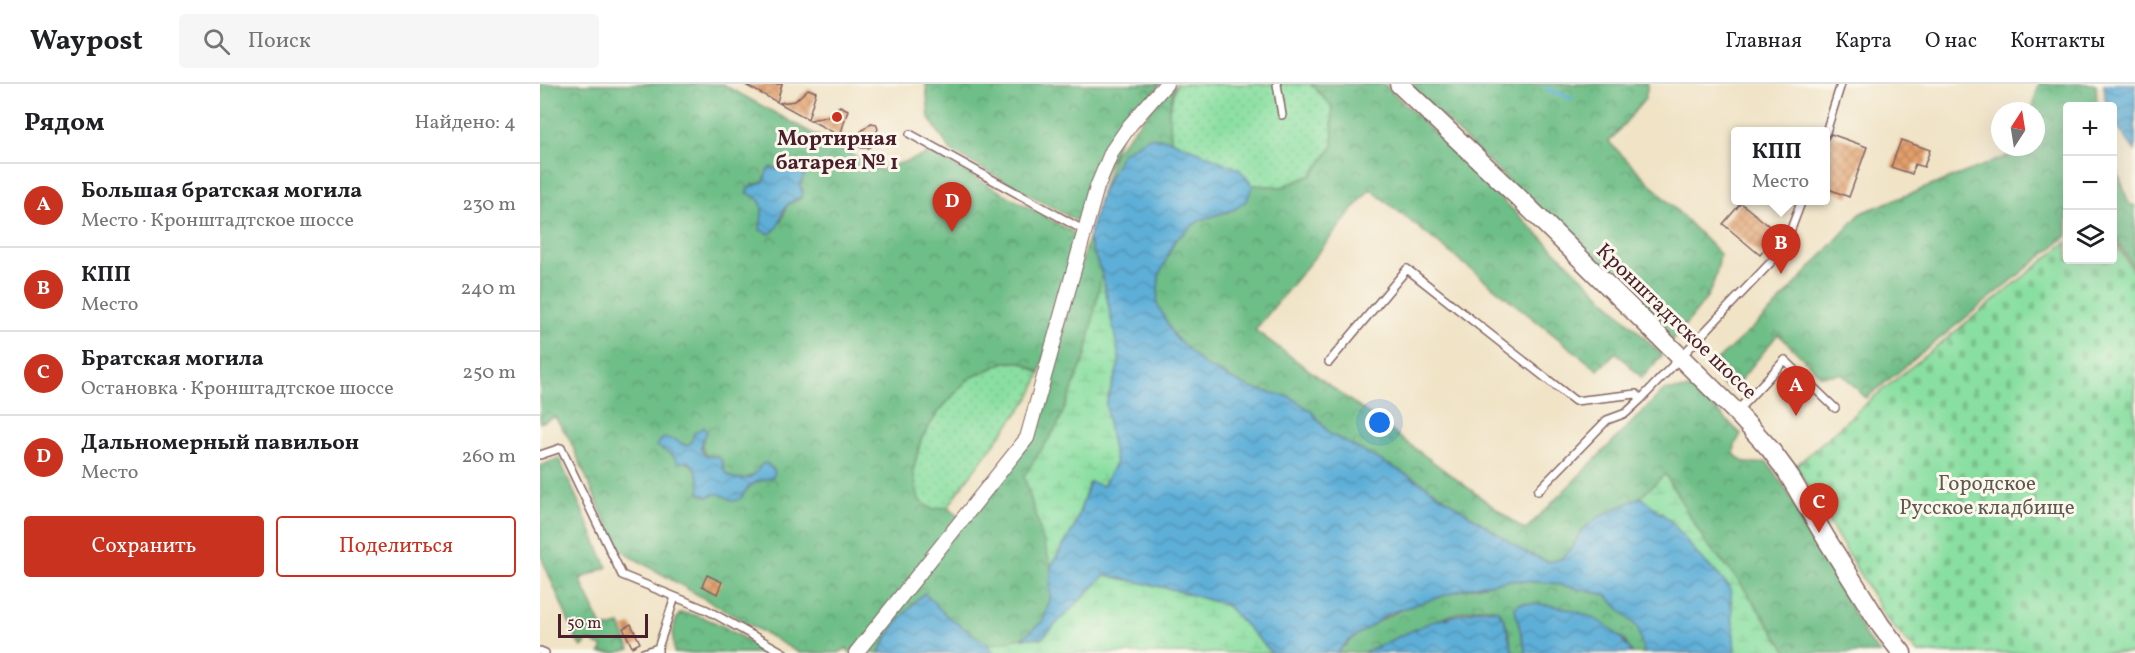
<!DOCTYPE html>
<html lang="ru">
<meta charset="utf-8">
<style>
body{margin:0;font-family:Vollkorn,serif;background:#f6f6f6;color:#202124}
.controls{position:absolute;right:18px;top:18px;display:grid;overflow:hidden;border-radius:6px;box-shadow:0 6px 24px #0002}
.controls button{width:54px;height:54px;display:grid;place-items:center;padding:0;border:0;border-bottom:2px solid #e0e0e0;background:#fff;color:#202124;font:30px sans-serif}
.compass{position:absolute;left:1451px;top:18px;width:54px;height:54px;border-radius:50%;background:#fff;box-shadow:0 6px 24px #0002;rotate:12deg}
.scale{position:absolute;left:18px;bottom:15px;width:90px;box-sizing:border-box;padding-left:6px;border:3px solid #4a1f2b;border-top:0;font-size:16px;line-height:21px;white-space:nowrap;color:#4a1f2b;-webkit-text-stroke:4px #fbf7ec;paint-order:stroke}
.you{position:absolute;left:840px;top:339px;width:21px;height:21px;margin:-15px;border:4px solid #fff;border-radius:50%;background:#1a73e8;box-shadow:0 0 0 9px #1a73e833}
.badge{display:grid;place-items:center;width:39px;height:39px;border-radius:50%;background:#c8321e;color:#fff;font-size:20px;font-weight:700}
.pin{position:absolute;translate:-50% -50px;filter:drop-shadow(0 2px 3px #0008)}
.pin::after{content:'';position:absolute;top:32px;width:21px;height:18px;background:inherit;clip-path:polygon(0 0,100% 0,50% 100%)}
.popup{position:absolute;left:1191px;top:43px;width:99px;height:78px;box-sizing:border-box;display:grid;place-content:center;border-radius:6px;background:#fff;filter:drop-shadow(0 2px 4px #0005);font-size:20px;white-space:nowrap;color:#757577}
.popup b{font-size:22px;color:#202124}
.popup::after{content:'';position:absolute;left:50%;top:100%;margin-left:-12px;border:12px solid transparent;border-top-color:#fff}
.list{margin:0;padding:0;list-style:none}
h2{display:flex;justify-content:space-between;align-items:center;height:78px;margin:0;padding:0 24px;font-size:26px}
h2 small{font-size:20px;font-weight:400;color:#757577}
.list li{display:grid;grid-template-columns:39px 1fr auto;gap:18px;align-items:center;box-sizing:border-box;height:84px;padding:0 24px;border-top:2px solid #e0e0e0}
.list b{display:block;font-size:22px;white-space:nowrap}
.list p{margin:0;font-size:20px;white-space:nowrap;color:#757577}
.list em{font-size:20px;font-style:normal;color:#757577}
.actions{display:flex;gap:12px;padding:18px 24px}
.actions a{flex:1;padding:14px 0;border:2px solid #c8321e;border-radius:6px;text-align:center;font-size:21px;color:#c8321e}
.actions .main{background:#c8321e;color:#fff}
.icon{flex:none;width:33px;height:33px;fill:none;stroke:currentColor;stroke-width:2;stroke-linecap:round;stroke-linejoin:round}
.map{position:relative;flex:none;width:1595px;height:569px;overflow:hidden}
header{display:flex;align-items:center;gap:36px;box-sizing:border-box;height:84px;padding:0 30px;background:#fff;border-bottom:2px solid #e0e0e0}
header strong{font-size:28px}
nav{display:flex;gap:33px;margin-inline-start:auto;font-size:21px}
.search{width:420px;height:54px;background:#f6f6f6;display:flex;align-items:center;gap:15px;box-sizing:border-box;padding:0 21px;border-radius:6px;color:#757577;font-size:22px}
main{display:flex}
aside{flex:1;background:#fff}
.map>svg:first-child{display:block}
</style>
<header>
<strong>Waypost</strong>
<div class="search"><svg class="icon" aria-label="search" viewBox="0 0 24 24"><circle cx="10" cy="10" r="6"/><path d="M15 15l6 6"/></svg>Поиск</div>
<nav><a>Главная</a><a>Карта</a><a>О нас</a><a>Контакты</a></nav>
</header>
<main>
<aside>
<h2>Рядом<small>Найдено: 4</small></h2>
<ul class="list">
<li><span class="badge">A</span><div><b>Большая братская могила</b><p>Место · Кронштадтское шоссе</p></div><em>230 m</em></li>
<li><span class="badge">B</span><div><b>КПП</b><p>Место</p></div><em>240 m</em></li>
<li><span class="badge">C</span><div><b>Братская могила</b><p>Остановка · Кронштадтское шоссе</p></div><em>250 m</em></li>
<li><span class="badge">D</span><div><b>Дальномерный павильон</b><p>Место</p></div><em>260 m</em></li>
</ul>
<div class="actions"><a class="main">Сохранить</a><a>Поделиться</a></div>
</aside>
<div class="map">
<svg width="1595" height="569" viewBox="0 0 1595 569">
<defs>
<pattern id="grass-dots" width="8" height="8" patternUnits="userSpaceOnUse" patternTransform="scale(1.5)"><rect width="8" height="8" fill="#89dfa1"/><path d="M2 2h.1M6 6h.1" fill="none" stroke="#78bf8b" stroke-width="1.8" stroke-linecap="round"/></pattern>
<pattern id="forest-crowns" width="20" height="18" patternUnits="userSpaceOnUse" patternTransform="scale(1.5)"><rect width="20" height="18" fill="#6ebe87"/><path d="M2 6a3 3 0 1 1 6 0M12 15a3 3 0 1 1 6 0" fill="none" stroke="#5c9a6f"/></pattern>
<pattern id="wetland-marsh" width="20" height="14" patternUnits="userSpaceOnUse" patternTransform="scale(1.5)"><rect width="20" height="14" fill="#89dfa1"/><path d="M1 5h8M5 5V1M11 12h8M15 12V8" fill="none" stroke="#78bf8b"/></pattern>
<pattern id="cemetery-stones" width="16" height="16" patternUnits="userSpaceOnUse" patternTransform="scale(1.5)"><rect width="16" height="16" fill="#89dfa1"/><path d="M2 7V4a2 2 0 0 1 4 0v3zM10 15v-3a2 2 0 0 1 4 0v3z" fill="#78bf8b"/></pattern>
<pattern id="water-waves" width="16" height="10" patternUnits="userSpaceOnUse" patternTransform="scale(1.5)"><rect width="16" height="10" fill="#5dafd8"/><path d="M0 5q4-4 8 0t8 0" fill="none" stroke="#4f8eaf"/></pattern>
<pattern id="building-cross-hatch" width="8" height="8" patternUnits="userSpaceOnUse" patternTransform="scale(1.5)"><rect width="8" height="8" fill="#e3a06c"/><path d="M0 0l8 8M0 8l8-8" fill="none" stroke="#ba8259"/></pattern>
</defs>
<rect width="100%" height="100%" fill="#fbf7ec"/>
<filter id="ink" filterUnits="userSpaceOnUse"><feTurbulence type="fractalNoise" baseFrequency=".0167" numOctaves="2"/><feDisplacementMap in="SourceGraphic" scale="12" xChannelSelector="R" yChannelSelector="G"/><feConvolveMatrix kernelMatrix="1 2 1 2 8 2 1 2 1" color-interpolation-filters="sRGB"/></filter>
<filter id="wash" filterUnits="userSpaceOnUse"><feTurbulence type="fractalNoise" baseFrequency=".008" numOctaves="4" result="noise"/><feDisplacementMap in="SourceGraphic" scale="24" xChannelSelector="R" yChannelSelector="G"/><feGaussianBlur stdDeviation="1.35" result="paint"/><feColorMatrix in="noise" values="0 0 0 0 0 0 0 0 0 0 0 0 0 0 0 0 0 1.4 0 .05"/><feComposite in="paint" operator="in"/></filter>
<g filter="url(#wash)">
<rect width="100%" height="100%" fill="#f0e3c6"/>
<path fill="url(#grass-dots)" stroke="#6a7f66" stroke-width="1.5" d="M636 0H771L792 21 793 62 772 91 742 103 713 101 699 85 631 56 629 26Z
M465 278H482L500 289 492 310 423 401 408 423 392 426 379 417 373 387 381 355 399 327 428 295Z"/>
<path fill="url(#forest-crowns)" stroke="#5c6e59" stroke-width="1.5" fill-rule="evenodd" d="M0 0H182L340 86 391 69 538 151 500 289 482 278H465L428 295 399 327 381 355 373 387 379 416 392 425 408 423 420 434 491 356 548 155 562 190 546 271 518 341 484 392 511 482 510 516 503 537 482 554 448 561 408 533 384 509 346 554 339 569H310L307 564 299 569H259L90 472 76 461 29 354 15 333 0 339ZM237 84 262 96 260 101 263 106 261 114 247 121 241 138 222 124 221 118 212 101 224 98 225 93ZM164 353C161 360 161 366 167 372H173L183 378C183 381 183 384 185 387 190 398 208 396 215 389L227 395C215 398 208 402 202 413L188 414 184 410 160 403C159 374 146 383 132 370L136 356 146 362Z
M386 0H621L585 41 542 140 411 67 389 34Z
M771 0H844L1122 271 1102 294 1076 268 1058 286 830 105 715 246 985 446 1124 306 1154 305 1201 350 1195 361 1194 369C1202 382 1213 380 1227 378L1247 407 1328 556 1340 569H1248L1198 496 1165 458 1125 390 1101 413 1059 433 1042 446 1032 464 1021 475 1009 478 983 467 879 397 790 350 770 326 750 313 710 304 664 281 633 251 617 219 619 192 635 156 660 136 695 125 707 116 713 101 742 103 772 91 793 62 792 22Z
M868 0H1108L1105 15 1069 58 1180 170C1175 213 1159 224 1132 256Z
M1499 0H1556L1557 22H1528L1527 152 1326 314 1302 290 1281 292 1238 250 1195 303H1186C1178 296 1174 290 1174 279L1231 227 1321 129 1478 68 1480 63H1496V27H1491Z
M634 2 629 26 631 56 609 53 561 110 574 69 612 24Z
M1573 74 1589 120 1595 122V186L1573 151Z
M19 374 67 483 40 495 63 545 80 541 90 565 77 569H60L63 563 48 556 42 563 38 559 0 470V382Z
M971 496 1012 499 1066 511 1098 544 1104 569H1092L1083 554 1015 523 981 519 976 529 986 569H973C970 557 968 533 956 526 933 513 849 559 824 568 817 569 805 569 797 569 839 524 912 506 971 496Z
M140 529C171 530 201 554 228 569H134C133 554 131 542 140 529Z"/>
<path fill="url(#wetland-marsh)" stroke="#6a7f66" stroke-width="1.5" d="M562 190 580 277 566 320 569 347 576 378 563 402 549 399 534 444 511 482 484 392 518 341 546 271Z
M1125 390 1165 458 1198 496 1248 569H1195L1190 503 1157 470 1131 437 1101 413Z
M565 491 631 505 686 521 732 569H454L448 561 482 554H502Z"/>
<path fill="url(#cemetery-stones)" stroke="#6a7f66" stroke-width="1.5" d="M1573 155 1595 190V569H1378L1347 536 1256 382 1330 316 1527 158 1528 176H1572Z"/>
<path fill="url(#water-waves)" stroke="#546782" stroke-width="1.5" d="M1564 0H1595V67L1573 36 1572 22H1566Z
M609 53 631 56 699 85 713 101 707 116 695 125 660 136 635 156 619 192 617 219 633 251 664 281 710 304 750 313 770 326 790 350 879 397 983 467 1008 478 1021 475 1032 464 1042 446 1059 433 1101 413 1131 437 1157 470 1190 503 1195 569H1104L1098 544 1066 511 1012 499 971 496 930 503 850 529 807 558 797 569H732L686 521 631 505 565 491 502 554H482L503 537 510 516 511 482 534 444 550 398 563 402 576 378 569 347 566 320 580 277 562 190 548 155 561 110 582 69Z
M231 83 243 87 256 83 261 85 264 91 260 101 263 110C258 116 252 116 247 121 239 131 242 143 230 150L220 146C222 127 228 117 207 109L208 104 224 98 227 87Z
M164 343 167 348C163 354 156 369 167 372 171 373 175 372 179 373 183 378 182 381 185 387 189 396 205 397 212 392 216 389 219 384 222 380L227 379 235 387 233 393C224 396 215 397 208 404 202 410 203 416 193 417 180 411 183 407 168 413L159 408C161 396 157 385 148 377L138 379C134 368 125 369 117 362L120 357 125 354 136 356 146 362 151 359 154 349Z
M384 509 408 533 448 561 454 569H339C350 546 365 527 384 509Z
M981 519C1024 520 1069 531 1092 569H986L975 525 977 521Z
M940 525 957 526 964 535 973 569H823L891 538Z"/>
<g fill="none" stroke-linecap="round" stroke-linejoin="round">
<path stroke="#5dafd8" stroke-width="4" d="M1007 5 1031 14"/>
</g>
<g id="blocks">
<path fill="url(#building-cross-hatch)" d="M224 0H242L237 18 207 2Z
M268 5 276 8 268 35 239 19 255 17Z
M300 22 308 26 300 52 270 36 290 32Z
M331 39 336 40 338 45 330 63 327 64H322L300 52 318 50Z
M1291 50 1327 63 1309 113 1286 104V58Z
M1361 56 1390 66 1384 83 1375 80 1372 90 1351 83Z
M1201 119 1234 146 1224 158 1228 161 1220 171 1183 140Z
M167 491 182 498 177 510 162 502Z
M91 540 100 559 92 563 83 544Z"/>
</g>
</g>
<g filter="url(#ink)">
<use href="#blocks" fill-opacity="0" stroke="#846461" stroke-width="1.5"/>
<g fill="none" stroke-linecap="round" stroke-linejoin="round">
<defs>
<path id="lane" d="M737 0 742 31
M1286 48 1301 0
M370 50 545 147
M789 278 867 185 1035 317 1096 310 1101 315 1232 177 1248 153 1262 116
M1196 328 1245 276 1295 324
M0 371 21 364 82 491 167 526 244 569
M998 407 1067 336 1086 329 1101 315
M0 567 5 569
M103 569 118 564
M118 569V564L135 513"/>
<path id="street" d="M316 569 487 354 557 103 572 67 590 41 626 0"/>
<path id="secondary" d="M859 0 976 111 1196 328 1230 365 1247 388 1287 456 1341 542 1362 569"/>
</defs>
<use href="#lane" stroke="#846461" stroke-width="10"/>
<use href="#street" stroke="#846461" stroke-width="16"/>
<use href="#secondary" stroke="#846461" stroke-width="21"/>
<use href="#lane" stroke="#fff" stroke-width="7"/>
<use href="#street" stroke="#fff" stroke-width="14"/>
<use href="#secondary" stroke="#fff" stroke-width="18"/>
</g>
</g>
<circle fill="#c8321e" stroke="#fbf7ec" stroke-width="2" cx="297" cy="33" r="6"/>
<g text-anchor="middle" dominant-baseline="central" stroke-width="6" stroke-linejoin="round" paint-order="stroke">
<g font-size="21" font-weight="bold" fill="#4a1f2b" stroke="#fbf7ec">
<text x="297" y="55">Мортирная<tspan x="297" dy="24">батарея № 1</tspan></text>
</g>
<g font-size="21" fill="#4a1f2b" stroke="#fbf7ec">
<text transform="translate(1136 238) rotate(44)">Кронштадтское шоссе</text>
</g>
<g font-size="21" fill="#5d594e" stroke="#fbf7ec">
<text x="1447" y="400">Городское<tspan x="1447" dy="24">Русское кладбище</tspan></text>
</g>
</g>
</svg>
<div class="controls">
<button>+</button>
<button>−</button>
<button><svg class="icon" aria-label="layers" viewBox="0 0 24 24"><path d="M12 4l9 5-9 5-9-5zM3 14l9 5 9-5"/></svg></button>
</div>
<svg class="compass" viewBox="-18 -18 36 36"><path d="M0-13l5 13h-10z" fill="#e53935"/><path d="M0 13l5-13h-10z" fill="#757577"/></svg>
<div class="scale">50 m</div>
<div class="you"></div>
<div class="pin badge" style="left:1256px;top:332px">A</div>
<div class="pin badge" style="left:1241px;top:190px">B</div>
<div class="popup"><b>КПП</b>Место</div>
<div class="pin badge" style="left:1279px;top:449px">C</div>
<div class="pin badge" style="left:412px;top:148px">D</div>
</div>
</main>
